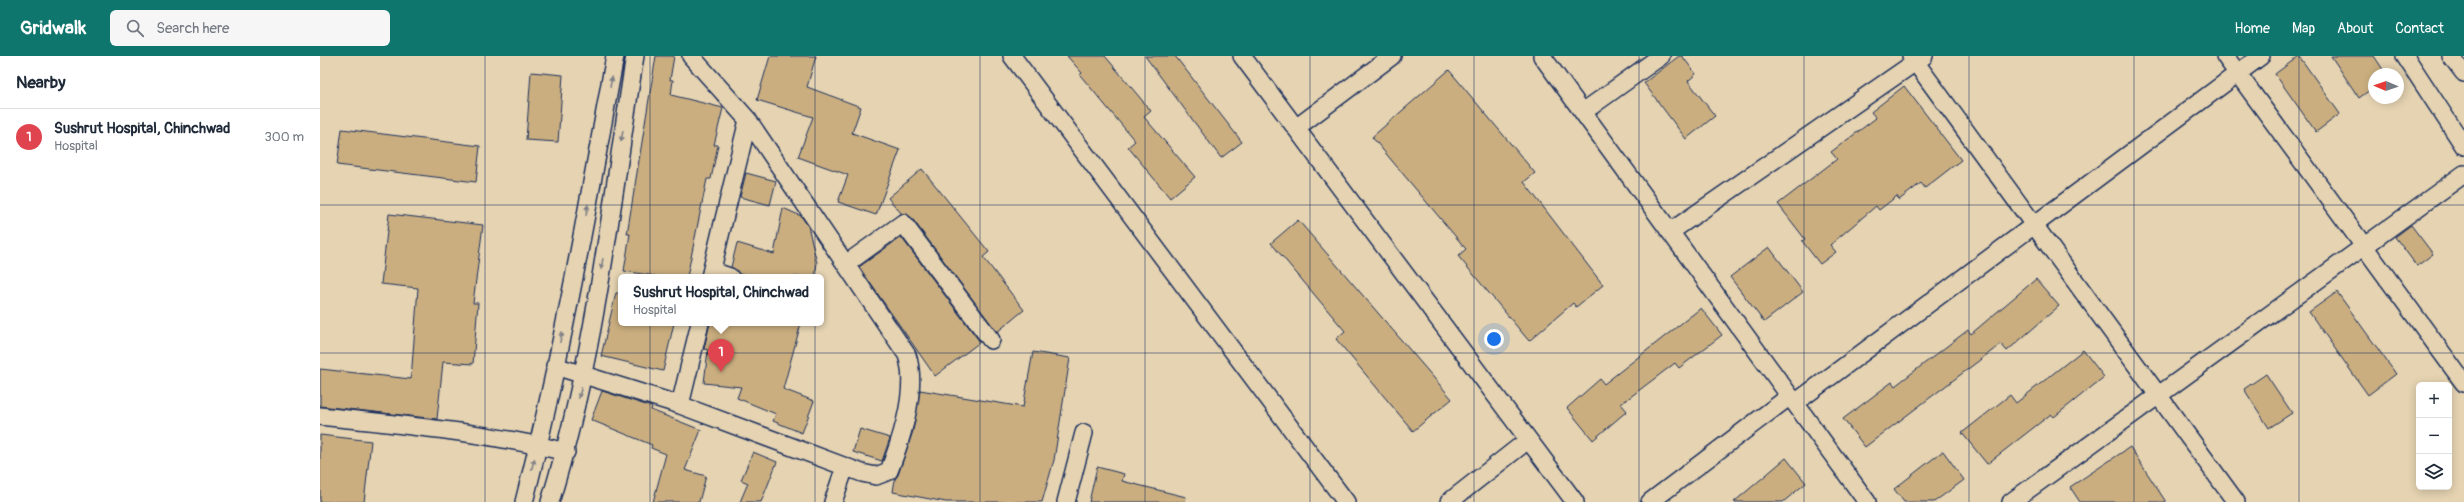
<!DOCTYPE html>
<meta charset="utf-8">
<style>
body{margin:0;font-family:Pangolin,sans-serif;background:#f6f6f7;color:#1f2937}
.controls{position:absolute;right:12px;bottom:12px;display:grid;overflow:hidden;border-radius:6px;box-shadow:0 2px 10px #0003}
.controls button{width:36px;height:36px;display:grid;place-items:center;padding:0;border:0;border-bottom:1px solid #e0e1e3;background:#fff;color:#1f2937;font:20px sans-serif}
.compass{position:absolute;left:2048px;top:12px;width:36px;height:36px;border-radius:50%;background:#fff;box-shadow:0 2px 10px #0003;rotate:272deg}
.you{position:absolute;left:1174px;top:283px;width:14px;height:14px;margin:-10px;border:3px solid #fff;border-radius:50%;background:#1a73e8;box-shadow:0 0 0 6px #1a73e833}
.badge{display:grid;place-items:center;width:26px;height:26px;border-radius:50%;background:#0f766e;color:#fff;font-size:13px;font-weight:700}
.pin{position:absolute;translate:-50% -33px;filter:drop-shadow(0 1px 2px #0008)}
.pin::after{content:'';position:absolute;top:21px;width:14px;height:12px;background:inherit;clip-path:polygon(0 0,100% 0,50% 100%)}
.popup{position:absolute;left:298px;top:218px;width:206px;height:52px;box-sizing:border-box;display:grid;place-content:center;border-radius:6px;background:#fff;filter:drop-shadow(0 1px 3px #0005);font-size:13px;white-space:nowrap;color:#747a83}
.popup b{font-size:15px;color:#1f2937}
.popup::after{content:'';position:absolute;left:50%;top:100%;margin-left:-8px;border:8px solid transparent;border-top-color:#fff}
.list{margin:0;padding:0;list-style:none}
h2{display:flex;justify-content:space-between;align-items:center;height:52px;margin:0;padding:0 16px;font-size:17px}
h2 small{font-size:13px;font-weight:400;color:#747a83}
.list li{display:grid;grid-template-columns:26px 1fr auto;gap:12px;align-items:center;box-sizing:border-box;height:56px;padding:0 16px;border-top:1px solid #e0e1e3}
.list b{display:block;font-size:15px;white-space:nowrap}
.list p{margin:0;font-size:13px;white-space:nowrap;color:#747a83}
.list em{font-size:13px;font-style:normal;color:#747a83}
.icon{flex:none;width:22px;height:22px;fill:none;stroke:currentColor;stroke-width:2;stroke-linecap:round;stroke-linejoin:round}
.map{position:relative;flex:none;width:2144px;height:446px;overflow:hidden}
header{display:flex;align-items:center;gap:24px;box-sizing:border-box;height:56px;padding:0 20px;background:#0f766e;color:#fff}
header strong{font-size:19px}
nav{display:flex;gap:22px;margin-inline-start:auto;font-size:14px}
.search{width:280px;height:36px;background:#f6f6f7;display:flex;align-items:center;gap:10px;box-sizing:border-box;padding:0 14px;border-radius:6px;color:#747a83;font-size:15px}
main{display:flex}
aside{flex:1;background:#fff}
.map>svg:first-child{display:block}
</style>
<header>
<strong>Gridwalk</strong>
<div class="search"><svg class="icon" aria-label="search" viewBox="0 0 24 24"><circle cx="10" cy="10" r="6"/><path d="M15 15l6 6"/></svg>Search here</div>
<nav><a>Home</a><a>Map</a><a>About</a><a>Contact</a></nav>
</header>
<main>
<aside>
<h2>Nearby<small></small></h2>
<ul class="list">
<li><span class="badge" style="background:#e0444e">1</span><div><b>Sushrut Hospital, Chinchwad</b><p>Hospital</p></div><em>300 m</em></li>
</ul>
</aside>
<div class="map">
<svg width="2144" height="446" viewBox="0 0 2144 446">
<rect width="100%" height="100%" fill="#e5d3b1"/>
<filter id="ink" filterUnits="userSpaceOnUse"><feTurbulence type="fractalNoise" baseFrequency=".025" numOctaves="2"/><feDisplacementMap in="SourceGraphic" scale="8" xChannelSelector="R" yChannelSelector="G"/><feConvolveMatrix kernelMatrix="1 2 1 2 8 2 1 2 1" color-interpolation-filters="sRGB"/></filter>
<g filter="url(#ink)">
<path fill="#caae7f" stroke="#1b2f5e" d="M336 0H354L350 24H353L351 39 403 52 394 89H398L391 123H387L367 221H341L304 215 310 178H307Z
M450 0H496L487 31 541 51 532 77 580 94 556 159 518 146 528 119 478 101 493 61 437 44Z
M747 0H785L831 55 824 61 875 121 850 142 808 91 815 85 760 19 762 17Z
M825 0H855L922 86 901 102Z
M1359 0H1362L1376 18 1368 25 1395 60 1366 83 1324 27Z
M1979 0 2020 58 1996 76 1955 18Z
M2011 0H2054L2066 18H2054V31L2039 42Z
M1129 14 1215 117 1204 126 1283 229 1256 251 1253 247 1209 285 1138 200 1146 193 1052 81Z
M211 16 243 19 238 86 206 84Z
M1584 30 1641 104 1605 132 1601 127 1579 144 1577 140 1559 154 1556 150 1510 189 1516 196 1500 208 1482 185 1485 183 1458 148 1517 103 1511 96 1556 62 1551 56Z
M22 73 160 90 156 126 17 109Z
M602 113 669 196 663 201 704 254 677 276 591 161 581 157 568 142Z
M426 117 456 125 450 149 420 141Z
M463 152 481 160 488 170 497 207 495 221H431L419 218 411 211 417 187 454 198Z
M69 158 163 169 153 247H158L153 308 123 306 117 363 0 350V313L91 323 98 232 61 228Z
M978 164 1132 343 1093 375 1016 283 1025 275 951 187Z
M2091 169 2113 198 2097 210 2075 181Z
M581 181 660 286 615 320 539 211Z
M1449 191 1483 236 1444 266 1410 221Z
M1716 223 1739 250 1687 295 1681 288 1545 391 1523 363 1572 326 1575 330 1648 274 1651 278Z
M2017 236 2076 318 2048 339 1989 256Z
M296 237H301V267H354L343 315 281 300Z
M1381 252 1402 279 1359 312 1355 307 1301 348 1307 355 1273 384 1247 352 1280 323 1284 328Z
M390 267H481L463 333 494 345 482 377 453 365 456 358 417 342 421 331 384 327 388 294 384 293Z
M1763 294 1784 321 1734 361 1731 358 1667 408 1642 377 1690 339 1696 347Z
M713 296 750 302 734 404 722 446H626L573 436 575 423 578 419 593 375 600 334 703 351Z
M1946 318 1972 357 1949 372 1924 333Z
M282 335 332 351 331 354 381 374 365 414 386 420 379 446H333L346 398 331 392 332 389 271 364Z
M540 373 570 382 562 405 533 396Z
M0 379 51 385 44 446H0Z
M1810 391 1846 446H1760L1750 431Z
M1623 395 1644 424 1614 446H1584L1574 433Z
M433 396 457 406 441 446H420L428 427 421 424Z
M1466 402 1486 427 1463 446H1414Z
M777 411 804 418 802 425 866 441 865 446H769Z"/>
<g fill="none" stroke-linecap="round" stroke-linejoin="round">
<defs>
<path id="minor" d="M692 0 1026 446
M922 0 1255 446
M1222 0 1547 446
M1591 0 1916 446
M1905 0 2144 327
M2085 0 2144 90
M2131 0 2144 17
M1263 56 1341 0
M976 72 1072 0
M1350 176 1604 0
M526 208 583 167 671 284
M392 215 410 221
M390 221 428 64
M235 310 360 349 542 417 556 420 569 415C582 382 598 332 587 299L428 64 371 0
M1475 347 1941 0
M360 349 380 267
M0 360C82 369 165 376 246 396
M204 446C242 299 268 149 295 0
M230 446C275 301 291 149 315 0
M513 446 525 411
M746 446 764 377
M1129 446 1208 384
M1330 446 1470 340
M1691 446 2144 118"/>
</defs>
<use href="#minor" stroke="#1b2f5e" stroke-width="20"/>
<use href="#minor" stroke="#e5d3b1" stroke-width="17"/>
</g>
<defs><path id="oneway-solid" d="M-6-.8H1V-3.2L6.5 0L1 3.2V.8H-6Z"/></defs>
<g fill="#808188">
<use href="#oneway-solid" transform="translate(291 26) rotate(-80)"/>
<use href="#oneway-solid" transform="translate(302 80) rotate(99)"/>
<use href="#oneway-solid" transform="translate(267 154) rotate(-80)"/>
<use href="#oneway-solid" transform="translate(282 208) rotate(99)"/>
<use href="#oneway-solid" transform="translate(241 281) rotate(-78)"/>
<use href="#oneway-solid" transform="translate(260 337) rotate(104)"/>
<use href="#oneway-solid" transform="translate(213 408) rotate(-75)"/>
</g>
</g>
<path fill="none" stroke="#1b2f5e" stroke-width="1" stroke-opacity="0.55" d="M165 0V446M330 0V446M495 0V446M660 0V446M825 0V446M990 0V446M1154 0V446M1319 0V446M1484 0V446M1649 0V446M1814 0V446M1979 0V446M0 149H2144M0 297H2144"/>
</svg>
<div class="controls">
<button>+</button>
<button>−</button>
<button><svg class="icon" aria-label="layers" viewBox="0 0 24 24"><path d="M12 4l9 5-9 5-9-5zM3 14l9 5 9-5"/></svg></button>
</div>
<svg class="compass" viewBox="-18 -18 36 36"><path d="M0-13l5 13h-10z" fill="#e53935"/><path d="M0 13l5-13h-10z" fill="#747a83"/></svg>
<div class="you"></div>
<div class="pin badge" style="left:401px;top:316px;background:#e0444e">1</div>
<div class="popup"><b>Sushrut Hospital, Chinchwad</b>Hospital</div>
</div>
</main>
